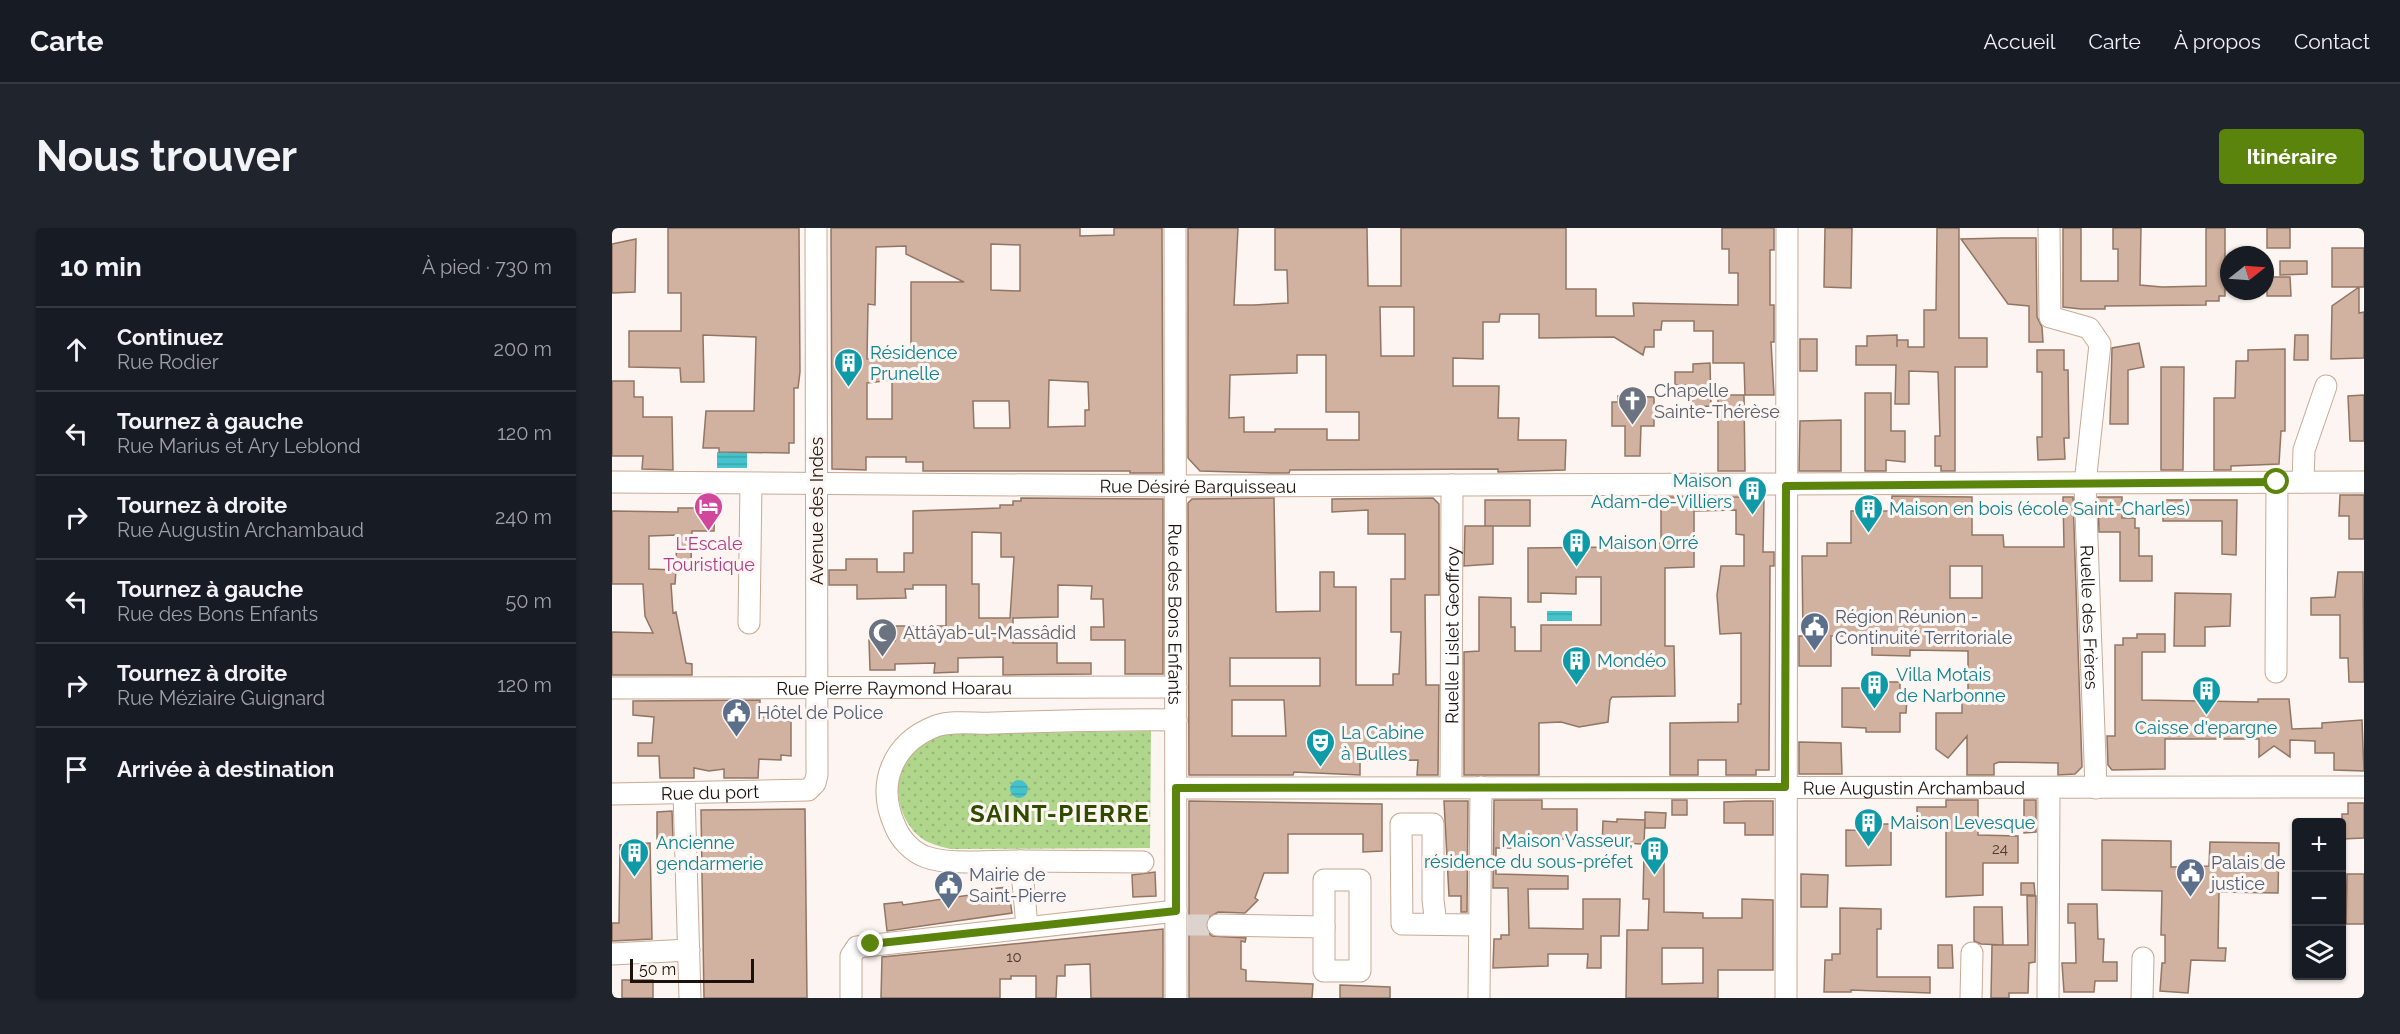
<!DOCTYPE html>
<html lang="fr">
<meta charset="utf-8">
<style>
body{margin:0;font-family:Raleway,sans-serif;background:#20242c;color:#f1f3f6}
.controls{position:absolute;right:18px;bottom:18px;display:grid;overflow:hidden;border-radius:6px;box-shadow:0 2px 4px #0004}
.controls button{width:54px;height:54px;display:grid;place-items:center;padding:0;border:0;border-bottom:2px solid #363941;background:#171b24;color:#f1f3f6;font:30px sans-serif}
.compass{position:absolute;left:1608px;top:18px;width:54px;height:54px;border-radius:50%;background:#171b24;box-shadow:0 2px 4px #0004;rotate:73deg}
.scale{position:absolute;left:18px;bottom:15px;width:124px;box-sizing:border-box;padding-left:6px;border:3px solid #1d120b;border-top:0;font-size:16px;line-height:21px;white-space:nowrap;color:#1d120b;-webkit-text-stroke:4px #fcf5f1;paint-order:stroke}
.stop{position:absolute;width:18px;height:18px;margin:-14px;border:4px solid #5a840c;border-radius:50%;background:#fff}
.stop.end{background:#5a840c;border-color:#fff;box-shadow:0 2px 6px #0008}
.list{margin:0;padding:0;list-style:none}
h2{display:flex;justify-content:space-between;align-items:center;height:78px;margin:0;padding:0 24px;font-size:26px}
h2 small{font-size:20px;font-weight:400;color:#9ea1a6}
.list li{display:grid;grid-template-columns:39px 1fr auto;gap:18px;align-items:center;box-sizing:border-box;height:84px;padding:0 24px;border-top:2px solid #363941}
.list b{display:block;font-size:22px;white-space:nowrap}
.list p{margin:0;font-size:20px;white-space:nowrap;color:#9ea1a6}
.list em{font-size:20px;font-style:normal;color:#9ea1a6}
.icon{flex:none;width:33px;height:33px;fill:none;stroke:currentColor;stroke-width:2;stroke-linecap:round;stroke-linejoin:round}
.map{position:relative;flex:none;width:1752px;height:770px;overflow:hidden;border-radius:6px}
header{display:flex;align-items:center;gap:36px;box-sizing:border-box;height:84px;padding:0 30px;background:#171b24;border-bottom:2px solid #363941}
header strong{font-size:28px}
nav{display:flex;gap:33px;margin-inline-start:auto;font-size:21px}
.intro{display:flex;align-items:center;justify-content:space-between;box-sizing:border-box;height:144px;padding:0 36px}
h1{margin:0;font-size:42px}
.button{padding:15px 27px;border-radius:6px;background:#5a840c;color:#fff;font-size:21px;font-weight:700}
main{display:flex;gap:36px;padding:0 36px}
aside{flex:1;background:#171b24;border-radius:6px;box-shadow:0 2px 4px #0004}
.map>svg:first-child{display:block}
</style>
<header>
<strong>Carte</strong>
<nav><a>Accueil</a><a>Carte</a><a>À propos</a><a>Contact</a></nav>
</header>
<div class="intro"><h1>Nous trouver</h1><a class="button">Itinéraire</a></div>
<main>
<aside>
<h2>10 min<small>À pied · 730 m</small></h2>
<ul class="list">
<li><svg class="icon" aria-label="ahead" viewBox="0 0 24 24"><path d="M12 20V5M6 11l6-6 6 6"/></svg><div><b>Continuez</b><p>Rue Rodier</p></div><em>200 m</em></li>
<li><svg class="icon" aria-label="left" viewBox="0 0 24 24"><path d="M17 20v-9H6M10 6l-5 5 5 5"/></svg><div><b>Tournez à gauche</b><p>Rue Marius et Ary Leblond</p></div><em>120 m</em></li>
<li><svg class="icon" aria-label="right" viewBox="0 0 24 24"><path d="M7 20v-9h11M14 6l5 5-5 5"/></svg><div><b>Tournez à droite</b><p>Rue Augustin Archambaud</p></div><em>240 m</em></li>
<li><svg class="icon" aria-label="left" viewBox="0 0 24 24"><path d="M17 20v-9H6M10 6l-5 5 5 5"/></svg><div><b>Tournez à gauche</b><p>Rue des Bons Enfants</p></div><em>50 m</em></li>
<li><svg class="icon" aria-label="right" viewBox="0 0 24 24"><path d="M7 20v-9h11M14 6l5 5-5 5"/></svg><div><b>Tournez à droite</b><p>Rue Méziaire Guignard</p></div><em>120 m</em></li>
<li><svg class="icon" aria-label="arrive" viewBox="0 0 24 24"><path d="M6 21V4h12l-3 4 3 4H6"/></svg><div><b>Arrivée à destination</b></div></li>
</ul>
</aside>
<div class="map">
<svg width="1752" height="770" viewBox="0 0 1752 770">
<defs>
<pattern id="green-dots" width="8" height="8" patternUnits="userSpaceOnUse" patternTransform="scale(1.5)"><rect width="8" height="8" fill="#afd68b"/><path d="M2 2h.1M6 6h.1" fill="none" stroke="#96b777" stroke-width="1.8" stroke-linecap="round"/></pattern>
<pattern id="water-rules" width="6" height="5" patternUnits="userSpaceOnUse" patternTransform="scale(1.5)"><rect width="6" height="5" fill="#44c3cc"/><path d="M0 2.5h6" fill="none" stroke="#3ba6ae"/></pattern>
</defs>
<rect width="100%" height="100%" fill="#fcf5f1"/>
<path fill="url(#green-dots)" d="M539 503 538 620 338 621C331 619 322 617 316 614 289 601 277 558 294 534 303 520 316 513 331 506Z"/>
<path fill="url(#water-rules)" d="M105 224 135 225V240H105Z
M935 383H960V393H935Z
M398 561a9 9 0 1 1 18 0a9 9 0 1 1-18 0Z"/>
<path fill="#d1b19f" stroke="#937564" stroke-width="1.5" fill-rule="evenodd" d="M56 0H187L188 144 186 160H182V215H177V225L107 224V220H91L94 183H142L144 109 91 107 92 154H69L68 140 17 139V103H69V65H56Z
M219 0H468V8L502 7V0H550L551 245H518V243H311V234H294V229H254V242L220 241ZM379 16 408 17V63L379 62ZM294 18V26L352 54H299V131H255L256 76 263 77 264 19ZM280 152V191H255V155ZM437 152 476 154 477 182H473V198L436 199ZM361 173H397L398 200H362Z
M576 0H626L622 77H642L676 75 675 42H663V0H755L756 58H789V0H954V61H984V88H1022L1021 75 1126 77V45H1117V21H1110V0H1162V22H1158V77H1162V114H1159L1162 167H1133L1132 135H1101V103H1082V93H1050L1049 102H1042V119H1033L1031 127 1002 109 927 110V86H888L887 94H871V131L841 130V158H887L886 190H907L906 212H954L953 242 886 244V241L678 242 677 245H660L588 243 576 230ZM768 79H802V128H769ZM685 127H714V184H747V212H715V201H663V204H632V189L617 190 618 147 685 145Z
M1213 0H1240L1239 60 1212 59Z
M1325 0H1347V110H1375V139H1343V243H1329V238H1323V208H1328L1326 144 1297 143V176H1283L1284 137H1244V118H1255V108L1285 107V119V112H1296V119H1312V82H1324Z
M1451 0H1469V53H1506V21H1501V0H1529L1528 57 1550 59 1594 58V0H1613V68H1607V73H1594V77L1493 78V81H1469L1451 79Z
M1655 0H1678V20H1655Z
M1390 10H1424L1425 89 1430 99 1431 114H1417V78L1396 76 1349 11Z
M24 11 23 64 0 65V16Z
M1720 20H1752V59H1747V85L1752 84V130L1719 131 1720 78 1747 59H1720Z
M1668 33H1695V46L1668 47Z
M1655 49H1678L1679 68H1655Z
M1683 107H1696V132H1682Z
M1188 111H1205V143H1188Z
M1527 115 1532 139 1516 142V196H1498L1500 120Z
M1673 121V203H1669L1667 236 1619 238V242H1602V170H1623L1624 133H1636V122Z
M1425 122H1452V142H1456L1457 210H1452L1453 231 1426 232 1425 209H1430V144H1425Z
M1098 135 1099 178 1080 179V157H1063V144H1081V136Z
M1549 139H1572L1571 242H1549Z
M0 153H22V169H31V189H60L61 242 30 241 31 228H0Z
M1253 165H1279V203H1293V234L1274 232V243H1253Z
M1106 167H1132L1133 243H1106Z
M1752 167V213H1738L1736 168Z
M1006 168 1042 169V198H1029L1028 228H1013V198H1000V174H1006Z
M1229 192V243H1187L1188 193Z
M1728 267H1752V311H1737V288H1727Z
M1280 268 1360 269V307H1391L1392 319H1452L1451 269H1461L1470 539 1463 546 1446 547V535L1387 534 1382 536V547H1355V508L1336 530 1324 521V485H1350V472H1356V423L1298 422V428L1260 427V408H1219V438H1187V408H1191L1190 328H1215V315H1239V283H1279ZM1338 338H1370V370H1338Z
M1049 269H1152L1151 324H1162V338H1158L1157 542H1144V547H1114V532H1086V547H1058V495L1126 494V476H1129V405L1108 406 1105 367 1109 338H1132V307L1124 306V282L1082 283V339L1053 340V418H1062L1063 468 1000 469 998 472 996 494 967 499 949 494 927 495V547H852V424L867 423V369L899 370V399H903V423H929V397H989V349H964V366L929 365V374H916V320L1008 319V316L1049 315Z
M1486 269H1510V290H1523V300H1527V328H1540V353H1508V304H1487Z
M409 270 551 271V446H513V412H479V399H492L491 371H479L480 358 446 357V389L401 390V415H445V435H479V446L391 447V429L346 430V444L322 445 323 435 283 436V442H258L257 412 283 413V398H334V357H301V361H293L294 370 245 371V357H217V342H234V331H265V344H292V325H301V283L388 280V277H401V273H409ZM360 304 389 305V329H402L398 390H367V356H360Z
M662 270 664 384 708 383V344H722V359H744V457H781V446H787L789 404H779V351H793V306H756V282L720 284V271L821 270 827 276V367H813L814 457H827L826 547H805L806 532 748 533V547L682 544 681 547H577L576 275 580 271ZM618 430H708V458H618ZM620 472H672L674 508H620Z
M873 272H918V298H873Z
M1551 272H1625L1624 327 1610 326V293H1551Z
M66 280H103L102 303H80L79 334 64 333 65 307 37 308V341L64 342 63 356H59L61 385 64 384 74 435 80 436V447H0V404L41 405 33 388 31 356H0V283L66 284Z
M853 298H881V336L852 338Z
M1726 344H1751L1752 454H1737L1736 430H1728V387H1699V370L1723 369Z
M1563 365 1619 366 1618 398 1593 399V418H1562Z
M1525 406H1553V424H1530V472L1646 474V471H1677L1680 501 1710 500V495L1750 492 1752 543 1722 542V525H1703V513L1678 512V529L1662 518 1647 529V511H1553V541L1500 542 1496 537 1495 508H1503V417H1511V410H1525Z
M1257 454H1288V471H1295L1294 485H1288V504H1254V500L1230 499V460H1257Z
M148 472V489H170V493H179V528L169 527V532L147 531 146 550H112V541L97 543 82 540V550H48L47 528H26V515H40L42 489 21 487V473Z
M1187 514 1229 515 1230 546H1187Z
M882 572H930V581H965V611H923V620H884V646L956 648V661H916L917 700 971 701V671H1008L1007 708H989V740H975L976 726H936V738L881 740 882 711H889V707H897L896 660H881Z
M1060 572H1075V587H1060Z
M1334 572H1366V607L1406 608V635H1371V667L1334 669V597L1305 595V579H1334Z
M1412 572H1424V604L1412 605Z
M577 573 770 576V623L751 624V606H676V645H652L643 670 646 672 633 685 606 684 595 691V703L600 708 634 710 633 714 629 713V741L634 742V753L701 756 700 770H577Z
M832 573H856L855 684H849V668H837Z
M1133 573H1161V607H1133V595H1112V574Z
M1736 575H1752V610L1730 611V586H1736Z
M193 581 195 770H92L89 582Z
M60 583 61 611H45V584Z
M1033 584 1054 585 1053 600H1033Z
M1005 591 1033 592 1032 616 1003 615 1002 619H990L991 593 1005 594Z
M1261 596H1279V637L1234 638V602L1261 603Z
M1490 612 1559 613V639L1597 638 1598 614 1667 615 1666 665 1607 664 1606 720H1614L1613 733 1579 732 1576 765 1548 763 1550 735H1553V707H1549L1550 663 1490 662Z
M38 615 40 711 0 713V695H7L8 617Z
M1032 626H1052V684L1091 685V690H1130V671L1161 672V742H1106V770H1014L1015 702H1036L1037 671H1031ZM1050 720H1091V755L1050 756Z
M543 644 544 668 521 669 520 647Z
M1189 646 1216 647 1215 679H1189Z
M1735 646H1752V696H1734Z
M1409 655H1422L1423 667H1409Z
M396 659 400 685 275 703 272 676 290 674 291 677 378 664 377 661Z
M1415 668H1424L1423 734 1417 735 1416 765H1397V770H1379L1380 717H1416Z
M1456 676H1485L1486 711H1492L1491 734H1505V753H1483L1482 764H1452L1450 735H1464L1463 695H1456Z
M1362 679H1390L1391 717 1369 716 1362 713Z
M1228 680 1269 681V701H1265V749H1318V765L1239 762V764H1212L1213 732H1220V726H1228Z
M551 701V770H479L478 736 453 737V748H445L444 770H424V748H399V751H388V770H269L270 729Z
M1326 717H1340L1341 740H1326Z
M10 752H41V770H10Z
M728 757 778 759V770H728Z"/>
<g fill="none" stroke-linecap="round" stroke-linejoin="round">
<path stroke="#dbd3ce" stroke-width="21" stroke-dasharray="21 10" stroke-linecap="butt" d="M576 697H606"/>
<defs>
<g id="minor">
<path id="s1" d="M563 0 564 770"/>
<path id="s2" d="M1437 0 1438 89 1477 100 1488 116 1473 256 1484 560"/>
<path id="s3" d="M0 254 563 258 1752 254"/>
<path d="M1691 254 1692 222 1714 158"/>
<path d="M137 395 139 256"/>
<path d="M1664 444 1665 254"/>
<path id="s4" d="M0 460 564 459"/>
<path id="s5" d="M839 559 840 257"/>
<path id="s6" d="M564 560 1752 559"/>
<path d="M72 565 78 770"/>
<path id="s7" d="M0 566 196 562 203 555 205 547 204 0"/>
<path d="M409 633 531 634"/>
<rect x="712" y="652" width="36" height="91"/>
<path d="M824 696 821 672V596H789L790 696 867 697"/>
<path d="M606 697 712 699"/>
<path d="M415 698 409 633C382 632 339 638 314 629 300 624 288 611 283 598 264 556 280 515 324 498 340 492 365 496 382 495 443 493 503 491 564 492"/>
<path d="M0 726 77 722"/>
<path d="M239 770V728L245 719 564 683"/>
<path d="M867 770 869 559"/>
<path d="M1174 770 1175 0"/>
<path d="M1359 770 1360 725"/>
<path d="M1436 770 1437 560"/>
<path d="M1530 770 1531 730"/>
</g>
</defs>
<use href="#minor" stroke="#c8aa95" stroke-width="23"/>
<use href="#minor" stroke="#fff" stroke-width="21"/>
</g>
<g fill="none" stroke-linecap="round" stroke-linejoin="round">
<path stroke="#5a840c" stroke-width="8" d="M259 716 564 683V560L1173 559 1174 258 1665 254"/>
</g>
<defs>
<symbol id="building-pin" viewBox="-11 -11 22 30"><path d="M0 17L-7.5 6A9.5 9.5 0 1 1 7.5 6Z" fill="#0f9aa8" stroke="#fcf5f1"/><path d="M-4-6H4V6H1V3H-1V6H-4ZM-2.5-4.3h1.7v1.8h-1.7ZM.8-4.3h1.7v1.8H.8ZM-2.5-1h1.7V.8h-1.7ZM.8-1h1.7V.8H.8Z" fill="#fff"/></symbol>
<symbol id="church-pin" viewBox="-11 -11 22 30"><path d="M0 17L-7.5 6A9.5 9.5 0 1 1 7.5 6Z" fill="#6b7280" stroke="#fcf5f1"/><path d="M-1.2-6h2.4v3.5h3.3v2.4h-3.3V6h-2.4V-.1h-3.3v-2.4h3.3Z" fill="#fff"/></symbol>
<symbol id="hotel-pin" viewBox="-11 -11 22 30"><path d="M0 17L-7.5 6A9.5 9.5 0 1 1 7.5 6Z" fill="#d1479c" stroke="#fcf5f1"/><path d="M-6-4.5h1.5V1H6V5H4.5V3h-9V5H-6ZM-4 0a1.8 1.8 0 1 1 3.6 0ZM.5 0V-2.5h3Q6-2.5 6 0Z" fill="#fff"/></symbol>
<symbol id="civic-pin" viewBox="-11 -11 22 30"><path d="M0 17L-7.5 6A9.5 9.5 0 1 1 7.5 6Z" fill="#5c6f8a" stroke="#fcf5f1"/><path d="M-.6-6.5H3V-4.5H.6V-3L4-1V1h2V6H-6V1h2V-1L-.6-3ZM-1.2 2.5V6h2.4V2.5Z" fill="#fff"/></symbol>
<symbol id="mosque-pin" viewBox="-11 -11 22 30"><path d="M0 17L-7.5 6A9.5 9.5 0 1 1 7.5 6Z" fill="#6b7280" stroke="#fcf5f1"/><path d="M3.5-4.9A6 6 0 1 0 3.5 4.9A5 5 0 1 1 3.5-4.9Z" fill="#fff"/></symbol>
<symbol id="theatre-pin" viewBox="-11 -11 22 30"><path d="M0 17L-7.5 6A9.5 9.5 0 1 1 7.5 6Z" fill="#0f9aa8" stroke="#fcf5f1"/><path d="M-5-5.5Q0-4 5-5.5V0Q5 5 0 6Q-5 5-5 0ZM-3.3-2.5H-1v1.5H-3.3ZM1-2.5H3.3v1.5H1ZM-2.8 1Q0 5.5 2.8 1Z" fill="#fff"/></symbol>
</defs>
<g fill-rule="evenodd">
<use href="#building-pin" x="220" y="118" width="33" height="45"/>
<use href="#church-pin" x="1004" y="156" width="33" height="45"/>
<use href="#building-pin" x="1124" y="246" width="33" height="45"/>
<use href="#hotel-pin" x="80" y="262" width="33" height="45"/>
<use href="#building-pin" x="1240" y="264" width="33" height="45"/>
<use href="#building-pin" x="948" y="298" width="33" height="45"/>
<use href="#civic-pin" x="1186" y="382" width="33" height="45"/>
<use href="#mosque-pin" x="254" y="388" width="33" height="45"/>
<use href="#building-pin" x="948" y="416" width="33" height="45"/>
<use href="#building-pin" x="1246" y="440" width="33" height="45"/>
<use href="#building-pin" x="1578" y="446" width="33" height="45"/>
<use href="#civic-pin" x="108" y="468" width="33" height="45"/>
<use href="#theatre-pin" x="692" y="498" width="33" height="45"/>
<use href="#building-pin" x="1240" y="578" width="33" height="45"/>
<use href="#building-pin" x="1026" y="606" width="33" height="45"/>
<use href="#building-pin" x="6" y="608" width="33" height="45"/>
<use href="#civic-pin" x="1562" y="628" width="33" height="45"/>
<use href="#civic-pin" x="320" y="640" width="33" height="45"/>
</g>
<g text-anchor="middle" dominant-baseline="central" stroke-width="6" stroke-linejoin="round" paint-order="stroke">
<g font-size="15" fill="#4a3a30">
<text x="1388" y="621">24</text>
<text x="402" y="729">10</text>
</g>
<g font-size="18" fill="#0d838f" stroke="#fcf5f1" text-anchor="start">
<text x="258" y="124">Résidence<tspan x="258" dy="21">Prunelle</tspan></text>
<text x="1120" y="252" text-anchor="end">Maison<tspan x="1120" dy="21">Adam-de-Villiers</tspan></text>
<text x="1277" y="280">Maison en bois (école Saint-Charles)</text>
<text x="986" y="314">Maison Orré</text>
<text x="985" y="432">Mondéo</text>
<text x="1284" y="446">Villa Motais<tspan x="1284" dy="21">de Narbonne</tspan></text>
<text x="1594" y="499" text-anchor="middle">Caisse d'epargne</text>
<text x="729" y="504">La Cabine<tspan x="729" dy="21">à Bulles</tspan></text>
<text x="1278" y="594">Maison Levesque</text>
<text x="1021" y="612" text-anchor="end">Maison Vasseur,<tspan x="1021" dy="21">résidence du sous-préfet</tspan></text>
<text x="44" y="614">Ancienne<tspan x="44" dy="21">gendarmerie</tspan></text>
</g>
<g font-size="18" fill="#5b616d" stroke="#fcf5f1" text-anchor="start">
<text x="1042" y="162">Chapelle<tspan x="1042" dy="21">Sainte-Thérèse</tspan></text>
<text x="291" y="404">Attâyab-ul-Massâdid</text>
</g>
<g font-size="18" fill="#1d120b" stroke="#fcf5f1">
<text stroke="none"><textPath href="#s3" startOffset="586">Rue Désiré Barquisseau</textPath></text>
<text transform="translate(204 283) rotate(-90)">Avenue des Indes</text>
<text stroke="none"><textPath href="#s1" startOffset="386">Rue des Bons Enfants</textPath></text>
<text stroke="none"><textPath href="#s2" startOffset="423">Ruelle des Frères</textPath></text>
<text stroke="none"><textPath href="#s5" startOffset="152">Ruelle Lislet Geoffroy</textPath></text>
<text stroke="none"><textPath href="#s4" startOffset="282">Rue Pierre Raymond Hoarau</textPath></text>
<text stroke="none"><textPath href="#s6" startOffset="738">Rue Augustin Archambaud</textPath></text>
<text stroke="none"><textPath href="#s7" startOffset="98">Rue du port</textPath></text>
</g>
<g font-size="18" fill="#b23c85" stroke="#fcf5f1">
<text x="97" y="315">L'Escale<tspan x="97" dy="21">Touristique</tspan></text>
</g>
<g font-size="18" fill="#4e5e75" stroke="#fcf5f1" text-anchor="start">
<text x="1223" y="388">Région Réunion -<tspan x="1223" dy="21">Continuité Territoriale</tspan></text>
<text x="145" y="484">Hôtel de Police</text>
<text x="1599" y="634">Palais de<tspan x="1599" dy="21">justice</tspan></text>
<text x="357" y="646">Mairie de<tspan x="357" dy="21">Saint-Pierre</tspan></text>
</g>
<g font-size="24" font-weight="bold" letter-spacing="1.5" fill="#304a00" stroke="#fcf5f1">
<text x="448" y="585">SAINT-PIERRE</text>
</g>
</g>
</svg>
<div class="controls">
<button>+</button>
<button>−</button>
<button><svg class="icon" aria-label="layers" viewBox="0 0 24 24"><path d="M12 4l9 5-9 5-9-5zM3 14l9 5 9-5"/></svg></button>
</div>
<svg class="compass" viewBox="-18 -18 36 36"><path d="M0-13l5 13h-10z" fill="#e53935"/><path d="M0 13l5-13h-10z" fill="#9ea1a6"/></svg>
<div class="scale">50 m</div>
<div class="stop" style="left:1665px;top:254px"></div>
<div class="stop end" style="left:259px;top:716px"></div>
</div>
</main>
